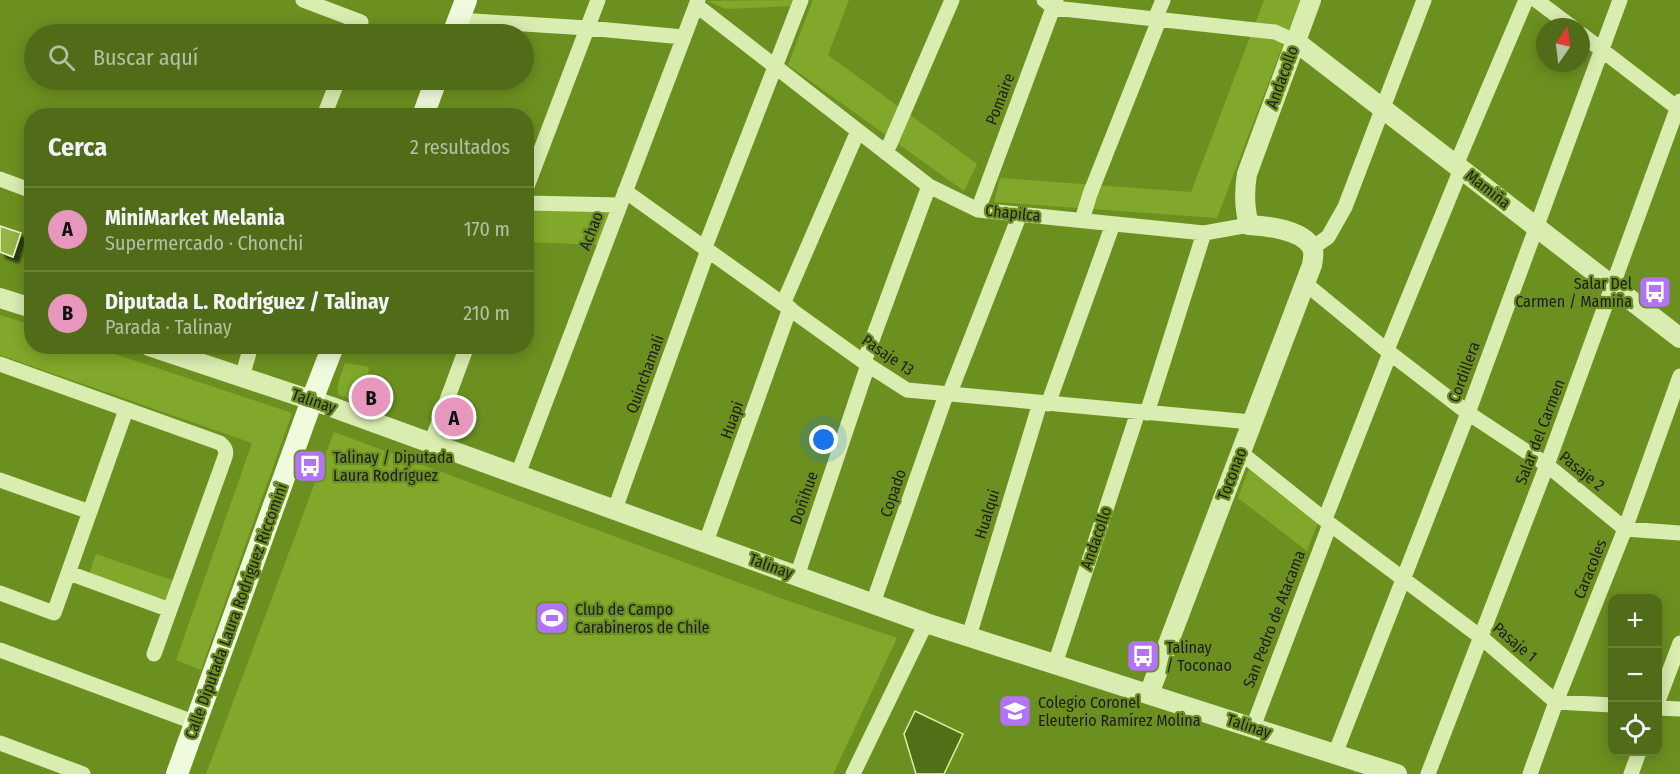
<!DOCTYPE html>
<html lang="es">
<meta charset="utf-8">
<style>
body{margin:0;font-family:"Fira Sans Condensed",sans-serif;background:#5b7425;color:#f1f3f6}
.controls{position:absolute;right:18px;bottom:18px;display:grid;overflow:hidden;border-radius:12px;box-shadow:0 3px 15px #0003}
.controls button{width:54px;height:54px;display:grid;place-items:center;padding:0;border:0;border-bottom:2px solid #677f37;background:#516c18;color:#f1f3f6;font:30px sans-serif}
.compass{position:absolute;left:1536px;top:18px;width:54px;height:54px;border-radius:50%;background:#516c18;box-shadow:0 3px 15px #0003;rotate:14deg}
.you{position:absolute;left:824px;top:440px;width:21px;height:21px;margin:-15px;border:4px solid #fff;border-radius:50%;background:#1a73e8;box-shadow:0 0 0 9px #1a73e833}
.badge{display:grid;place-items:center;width:39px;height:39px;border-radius:50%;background:#e797bd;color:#111;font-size:20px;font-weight:700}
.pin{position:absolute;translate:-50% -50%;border:3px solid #fff;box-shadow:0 2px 6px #0006}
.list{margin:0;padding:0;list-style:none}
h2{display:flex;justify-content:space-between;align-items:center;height:78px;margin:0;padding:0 24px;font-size:26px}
h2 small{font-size:20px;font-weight:400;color:#b4c0a2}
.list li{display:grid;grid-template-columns:39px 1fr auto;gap:18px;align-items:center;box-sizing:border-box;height:84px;padding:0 24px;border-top:2px solid #677f37}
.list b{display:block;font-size:22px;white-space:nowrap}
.list p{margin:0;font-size:20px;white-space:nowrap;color:#b4c0a2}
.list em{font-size:20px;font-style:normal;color:#b4c0a2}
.icon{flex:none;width:33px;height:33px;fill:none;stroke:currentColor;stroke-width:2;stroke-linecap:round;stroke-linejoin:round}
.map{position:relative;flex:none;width:1680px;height:774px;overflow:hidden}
.search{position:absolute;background:#516c18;box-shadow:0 3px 15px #0003;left:24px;top:24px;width:510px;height:66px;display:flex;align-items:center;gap:15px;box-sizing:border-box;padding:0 21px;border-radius:33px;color:#b4c0a2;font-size:22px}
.panel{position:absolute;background:#516c18;box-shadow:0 3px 15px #0003;left:24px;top:108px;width:510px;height:246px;border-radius:24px}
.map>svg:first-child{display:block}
</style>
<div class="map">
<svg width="1680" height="774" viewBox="0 0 1680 774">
<defs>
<filter id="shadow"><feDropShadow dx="5.5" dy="5.5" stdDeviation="1.5" flood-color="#0009"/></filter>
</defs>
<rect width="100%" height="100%" fill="#6c9020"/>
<path fill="#81a82a" d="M796 0 794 6 726 9 707 1Z
M813 0H849L828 55 977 164 964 191 788 65Z
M1264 0H1300L1217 218 994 202 1000 178 1191 192Z
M527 208 613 209 599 245 527 242Z
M0 315 31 325 32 346 94 347 292 413 201 670 176 660 252 443 0 355Z
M345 363 369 367 364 404 339 395 337 387Z
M334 432 780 598 897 638 833 774H206Z
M1250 466 1318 522 1307 551 1238 498Z
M96 554 175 581 167 603 88 577Z"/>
<path fill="#516f16" stroke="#d8eea4" stroke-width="1.5" d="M915 711 963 734 944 774H916L904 734Z"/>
<path fill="#92b545" stroke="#eef9d6" stroke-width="1.5" filter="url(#shadow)" d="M0 226 21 233 13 257 0 252Z
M449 410 463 415 460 424 446 418Z"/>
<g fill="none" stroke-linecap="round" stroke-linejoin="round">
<path stroke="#daedb1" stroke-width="15" d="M303 0 361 22 356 34
M1044 0 1054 8 1275 32 1295 41
M1536 0 1572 27
M696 5 929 186 978 210 1204 233 1249 225
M1155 19 1163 0
M458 20 587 28 683 37
M1581 34 1680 110
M324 116 338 80
M886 153 952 0
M1456 165 1526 0
M0 179 32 191
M526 189 598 0
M625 191 868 365 907 390 1251 422
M526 203 620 205
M978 210 1056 0
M1082 220 1090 194 1159 20
M705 247 801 0
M1312 248 1328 237 1345 207 1424 0
M1306 284 1390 353 1468 413 1547 465 1625 529 1680 533
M783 304 858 131
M1387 350 1461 169
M864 362 929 186
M0 364 220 443C225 447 227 451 225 457L154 654
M242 377 251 346
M949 395 1020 214
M1048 404 1113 224
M1147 413 1204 233
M431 443 467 346
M1240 452 1330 524 1482 638 1556 702 1612 705
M518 474 698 0
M0 480 90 512
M615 509 708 250
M1325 519 1390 353
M706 542 790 308
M69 573 170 610
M797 576 868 365
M0 593 54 613 126 410
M873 603 946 395
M969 636 1040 403
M0 650 196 723
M1055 664 1138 412
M1658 701 1680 643
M1658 708 1680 709
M1253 727 1330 524
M0 743 83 774
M1335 754 1468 413 1620 0
M853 774 926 623
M1428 774 1547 465 1680 101
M1530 774 1556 702 1625 529 1680 376
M1631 774 1639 752"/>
<path stroke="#daedb1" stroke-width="20" d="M1295 41 1680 338
M0 298 32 308
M149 346 329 406 926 623 1397 774
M1149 694 1312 265C1313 258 1315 252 1311 246 1301 230 1267 226 1249 225 1244 207 1244 192 1247 174L1311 0"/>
<path stroke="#f0fadd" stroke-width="22" d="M453 34 466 0
M423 116 436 80
M177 774 312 400 333 346"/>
</g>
<defs>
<symbol id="bus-square" viewBox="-11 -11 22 22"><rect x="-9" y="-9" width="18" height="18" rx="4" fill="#b272fa" stroke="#6c9020"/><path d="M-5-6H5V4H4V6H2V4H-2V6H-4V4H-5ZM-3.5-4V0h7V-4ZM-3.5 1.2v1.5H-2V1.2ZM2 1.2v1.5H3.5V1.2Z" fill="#fff"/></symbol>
<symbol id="stadium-square" viewBox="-11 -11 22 22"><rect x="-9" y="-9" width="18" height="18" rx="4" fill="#b272fa" stroke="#6c9020"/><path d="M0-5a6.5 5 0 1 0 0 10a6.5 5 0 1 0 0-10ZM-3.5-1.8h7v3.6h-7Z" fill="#fff"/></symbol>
<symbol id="school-square" viewBox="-11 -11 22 22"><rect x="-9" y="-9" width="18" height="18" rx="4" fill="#b272fa" stroke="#6c9020"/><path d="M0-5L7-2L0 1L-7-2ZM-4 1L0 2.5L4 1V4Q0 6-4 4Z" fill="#fff"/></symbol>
</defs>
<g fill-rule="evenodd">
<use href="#bus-square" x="1636" y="273" width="38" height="38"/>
<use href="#bus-square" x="291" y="447" width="38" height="38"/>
<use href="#stadium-square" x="533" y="599" width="38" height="38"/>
<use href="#bus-square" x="1124" y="637" width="38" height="38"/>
<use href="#school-square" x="996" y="692" width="38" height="38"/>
</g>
<g text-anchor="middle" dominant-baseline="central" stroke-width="4.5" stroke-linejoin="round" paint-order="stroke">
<g font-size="16" fill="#1d1d1d" stroke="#6c9020">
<text transform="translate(1282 77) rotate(-70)">Andacollo</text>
<text transform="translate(1000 99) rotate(-69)">Pomaire</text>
<text transform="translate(1488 189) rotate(38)">Mamiña</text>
<text transform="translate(1013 213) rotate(6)">Chapilca</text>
<text transform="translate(591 231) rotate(-69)">Achao</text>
<text transform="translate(888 355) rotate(34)">Pasaje 13</text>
<text transform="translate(1464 372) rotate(-70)">Cordillera</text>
<text transform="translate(645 374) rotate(-70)">Quinchamali</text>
<text transform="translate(314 401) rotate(19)">Talinay</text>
<text transform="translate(732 420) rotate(-70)">Huapi</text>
<text transform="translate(1540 432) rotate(-69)">Salar del Carmen</text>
<text transform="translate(1582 471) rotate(39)">Pasaje 2</text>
<text transform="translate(1232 474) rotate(-69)">Toconao</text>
<text transform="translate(893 493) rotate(-71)">Copado</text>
<text transform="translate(804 498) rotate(-71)">Doñihue</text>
<text transform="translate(987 514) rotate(-73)">Hualqui</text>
<text transform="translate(1096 538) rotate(-71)">Andacollo</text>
<text transform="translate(771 566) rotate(20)">Talinay</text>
<text transform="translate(1590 569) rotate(-68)">Caracoles</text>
<text transform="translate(236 611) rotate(-70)">Calle Diputada Laura Rodríguez Riccomini</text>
<text transform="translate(1274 619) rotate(-69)">San Pedro de Atacama</text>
<text transform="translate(1515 642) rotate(40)">Pasaje 1</text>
<text transform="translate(1249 726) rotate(18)">Talinay</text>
</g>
<g font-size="16" fill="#1d1d1d" stroke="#6c9020" text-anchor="start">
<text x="1632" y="283" text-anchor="end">Salar Del<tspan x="1632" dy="18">Carmen / Mamiña</tspan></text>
<text x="333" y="457">Talinay / Diputada<tspan x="333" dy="18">Laura Rodríguez</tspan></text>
<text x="575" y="609">Club de Campo<tspan x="575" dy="18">Carabineros de Chile</tspan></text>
<text x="1166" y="647">Talinay<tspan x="1166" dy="18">/ Toconao</tspan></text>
<text x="1038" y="702">Colegio Coronel<tspan x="1038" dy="18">Eleuterio Ramírez Molina</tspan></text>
</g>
</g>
</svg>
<div class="controls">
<button>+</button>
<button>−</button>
<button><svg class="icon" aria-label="locate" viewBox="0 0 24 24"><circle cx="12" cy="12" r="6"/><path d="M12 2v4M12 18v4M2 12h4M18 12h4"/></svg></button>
</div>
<svg class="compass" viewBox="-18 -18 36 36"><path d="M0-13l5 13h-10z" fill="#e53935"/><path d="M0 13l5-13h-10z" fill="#b4c0a2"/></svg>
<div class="you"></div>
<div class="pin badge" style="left:454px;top:417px">A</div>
<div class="pin badge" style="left:371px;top:397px">B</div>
<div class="search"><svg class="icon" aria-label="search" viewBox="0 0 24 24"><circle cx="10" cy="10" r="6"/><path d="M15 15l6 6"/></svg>Buscar aquí</div>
<section class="panel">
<h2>Cerca<small>2 resultados</small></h2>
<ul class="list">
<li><span class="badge">A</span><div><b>MiniMarket Melania</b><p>Supermercado · Chonchi</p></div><em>170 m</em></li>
<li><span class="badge">B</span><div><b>Diputada L. Rodríguez / Talinay</b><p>Parada · Talinay</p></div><em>210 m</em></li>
</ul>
</section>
</div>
